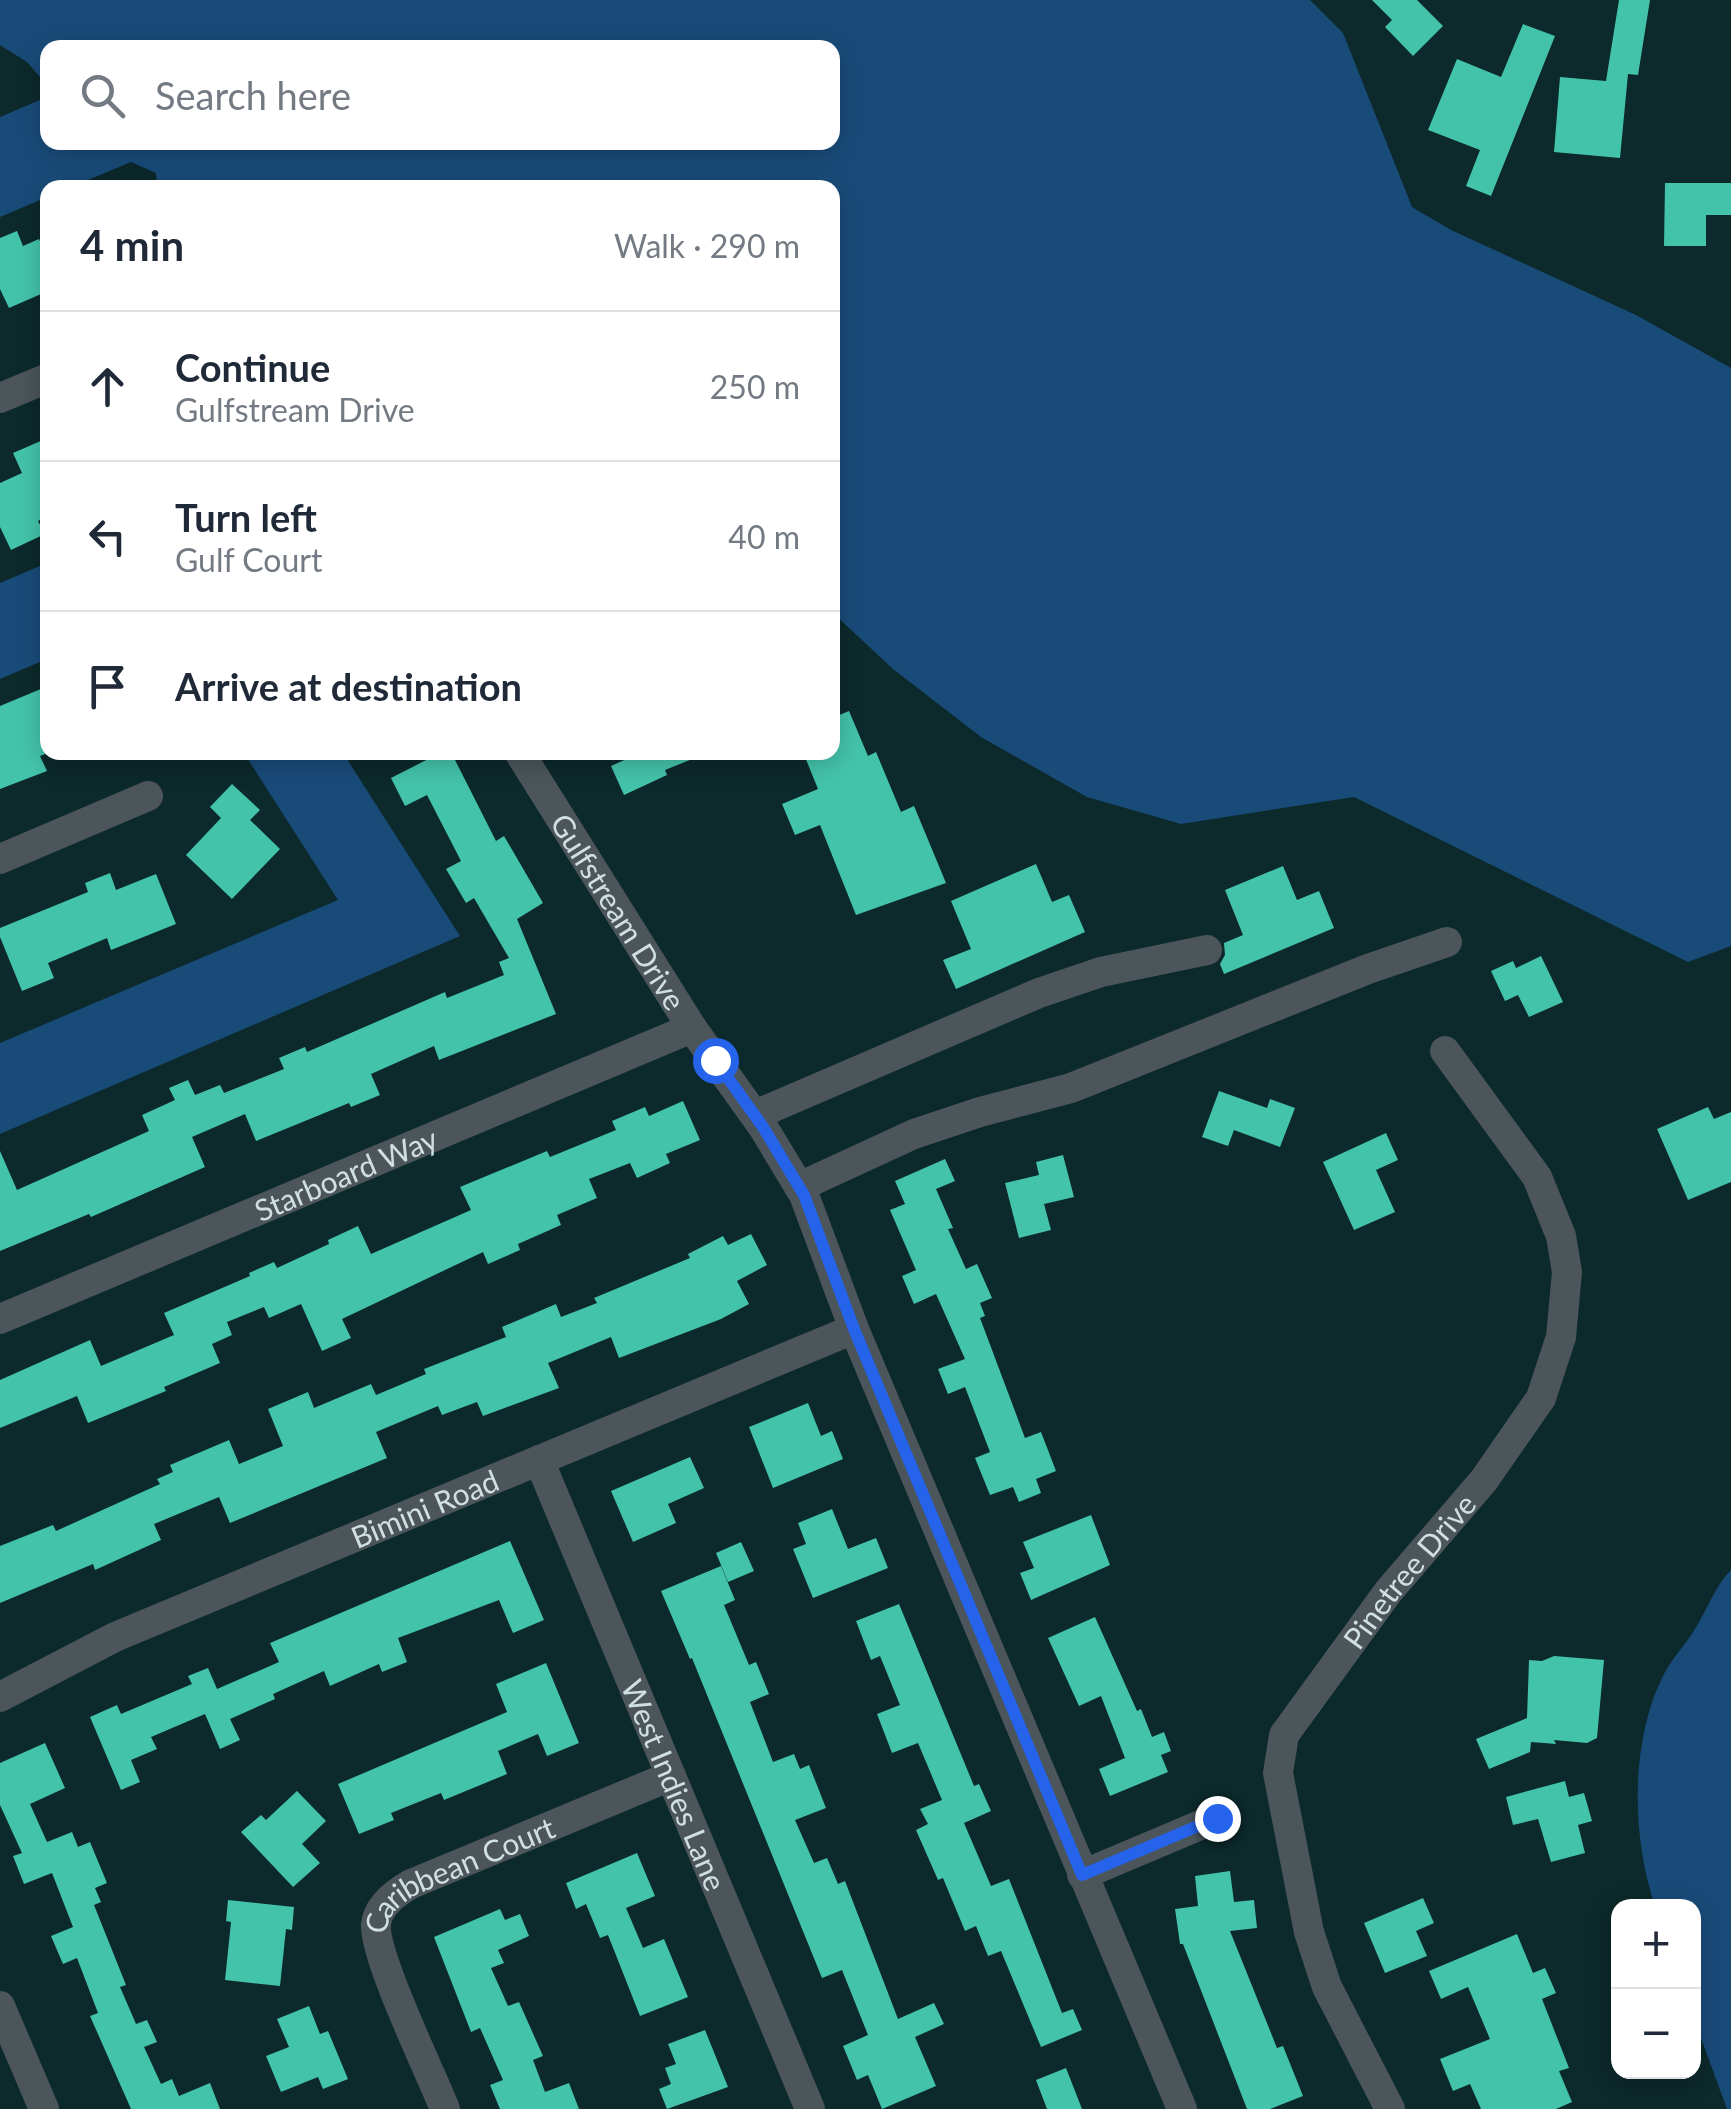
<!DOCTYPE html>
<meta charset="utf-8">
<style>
body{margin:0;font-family:Lato,sans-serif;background:#f2f2f3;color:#1f2937}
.controls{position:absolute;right:30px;bottom:30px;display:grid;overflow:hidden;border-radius:20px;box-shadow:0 5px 25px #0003}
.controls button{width:90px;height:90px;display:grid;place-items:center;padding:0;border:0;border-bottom:2px solid #e0e1e3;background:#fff;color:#1f2937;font:50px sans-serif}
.stop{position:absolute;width:30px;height:30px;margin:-22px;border:8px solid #2563eb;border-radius:50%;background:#fff}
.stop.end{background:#2563eb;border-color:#fff;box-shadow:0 2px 10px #0008}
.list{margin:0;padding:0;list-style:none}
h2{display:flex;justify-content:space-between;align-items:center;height:130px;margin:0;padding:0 40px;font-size:42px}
h2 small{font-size:32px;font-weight:400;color:#747a83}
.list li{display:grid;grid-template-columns:65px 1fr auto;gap:30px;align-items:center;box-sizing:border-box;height:150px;padding:0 40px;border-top:2px solid #e0e1e3}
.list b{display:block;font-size:38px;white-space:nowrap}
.list p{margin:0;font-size:32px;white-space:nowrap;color:#747a83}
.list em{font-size:32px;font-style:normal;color:#747a83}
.icon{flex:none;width:55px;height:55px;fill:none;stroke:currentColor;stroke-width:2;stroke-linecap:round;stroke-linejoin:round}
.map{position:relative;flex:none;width:1731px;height:2109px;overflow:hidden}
.search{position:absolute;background:#fff;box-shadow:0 5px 25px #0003;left:40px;top:40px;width:800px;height:110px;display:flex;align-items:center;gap:25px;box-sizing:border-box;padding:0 35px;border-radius:20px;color:#747a83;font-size:38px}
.panel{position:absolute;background:#fff;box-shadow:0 5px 25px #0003;left:40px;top:180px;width:800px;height:580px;border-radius:20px}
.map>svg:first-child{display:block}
</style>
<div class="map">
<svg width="1731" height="2109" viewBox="0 0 1731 2109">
<rect width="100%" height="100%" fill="#0c292b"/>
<path fill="#194b79" d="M0 0H1310L1343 33 1412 207 1451 230 1636 315 1731 368V946L1688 962 1354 797 1181 824 1087 797 981 737 893 669 833 613 832 188H157L156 173 131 162 71 187 48 188 47 197 0 217V117L40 100 47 92 48 142H832V48H48L47 85 27 62 0 45Z
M47 563V659L0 679V583Z
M244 753H343L460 936 0 1134V1043L338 900Z
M1731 1570V2109H1727L1694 2019V1906H1655C1632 1838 1630 1746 1661 1680 1670 1660 1684 1647 1695 1629 1707 1610 1715 1586 1731 1570Z"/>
<path fill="#44c3ab" d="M1372 0H1417L1443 26 1413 56 1385 27 1392 20Z
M1619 0H1650L1638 75 1628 74 1620 158 1554 152 1560 77 1606 81Z
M1523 24 1555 36 1491 196 1466 186 1480 150 1428 130 1457 59 1501 77Z
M1665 183H1731V215H1706V246H1664Z
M17 231 23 246 39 239 48 259V291L9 308 0 289V238Z
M43 440 48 450V516L38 521 45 534 11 550 0 527V483L22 473 13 453Z
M48 686V753L40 756 47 771 0 789V706Z
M849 711 868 756 876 752 901 812 914 806 946 883 856 915 820 825 795 835 782 804 818 789 803 752H832V718Z
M442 752H451L496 841 504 836 543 903 517 919 556 1014 439 1060 434 1046 371 1074 380 1095 351 1107 349 1103 256 1141 245 1114 192 1137 205 1167 91 1217 89 1214 0 1251V1151L17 1190 149 1131 142 1115 175 1100 169 1088 188 1080 195 1095 220 1085 224 1093 284 1069 279 1058 305 1047 307 1052 445 992 447 998 504 975 499 962 509 958 474 898 466 903 446 869 461 861 427 795 405 806 391 778Z
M642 752H707V753L665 770 667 775 624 795 611 766Z
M232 784 260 810 250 820 280 849 232 899 186 855 221 818 210 807Z
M1036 864 1052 902 1069 895 1085 932 956 989 943 960 971 949 951 901Z
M1283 866 1297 900 1319 891 1334 928 1224 974 1220 964 1225 955 1224 943 1243 935 1225 890Z
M110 873 116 890 156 874 176 924 111 950 107 938 48 963 54 978 22 991 0 937V928L88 892 85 883Z
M1541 956 1563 1002 1529 1017 1518 995 1505 1001 1491 971 1513 961 1516 968Z
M1219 1091 1267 1108 1270 1099 1295 1108 1280 1147 1234 1130 1228 1146 1202 1137Z
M683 1101 700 1140 666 1154 670 1163 637 1178 630 1163 589 1179 597 1198 557 1215 561 1225 518 1244 520 1250 488 1264 483 1252 342 1319 351 1338 322 1351 301 1304 269 1318 264 1307 227 1322 232 1335 212 1344 220 1363 164 1387 166 1391 88 1423 77 1396 0 1428V1380L90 1340 101 1366 174 1335 164 1313 250 1276 249 1273 274 1262 277 1268 329 1244 328 1240 358 1226 371 1254 471 1210 460 1187 547 1151 550 1157 616 1130 612 1121 645 1107 649 1116Z
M1708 1107 1714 1119 1731 1112V1182L1688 1200 1657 1129Z
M1386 1133 1398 1160 1376 1170 1395 1212 1354 1230 1323 1162Z
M1063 1155 1074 1197 1044 1204 1051 1230 1019 1238 1005 1183 1039 1175 1036 1162Z
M945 1159 955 1181 936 1189 953 1228 948 1229 966 1269 977 1264 992 1298 980 1303 985 1316 980 1318 1025 1438 1041 1432 1056 1471 1036 1479 1041 1493 1019 1502 1013 1487 990 1495 975 1458 990 1452 965 1387 948 1394 938 1369 965 1359 936 1294 914 1304 902 1276 916 1270 890 1210 905 1204 895 1181Z
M751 1234 767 1265 737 1281 749 1304 721 1319 619 1358 611 1337 548 1363 559 1388 483 1416 477 1402 442 1415 438 1406 376 1432 387 1458 230 1523 219 1497 154 1524 161 1540 95 1570 93 1564 0 1603V1546L53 1525 56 1531 160 1484 157 1479 173 1472 170 1465 229 1440 239 1464 283 1446 268 1409 308 1392 314 1408 371 1384 376 1395 426 1374 424 1369 506 1337 502 1327 556 1304 561 1317 597 1303 594 1298 690 1258 688 1254 723 1236 728 1245Z
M808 1403 821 1436 832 1431 843 1459 773 1488 749 1427Z
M690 1457 704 1488 668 1504 676 1523 633 1542 611 1491Z
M832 1509 848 1549 876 1538 888 1568 813 1598 793 1549 806 1544 798 1523Z
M1091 1515 1110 1565 1031 1600 1020 1573 1034 1568 1023 1542Z
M510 1541 544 1620 513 1633 499 1600 398 1638 407 1662 382 1672 379 1664 330 1686 324 1671 273 1694 275 1699 230 1719 240 1740 220 1749 205 1714 151 1737 157 1749 131 1760 140 1782 121 1790 90 1717 117 1705 121 1714 192 1684 188 1676 208 1668 217 1689 279 1662 270 1643Z
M741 1542 754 1571 728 1582 716 1553Z
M721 1566 735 1600 724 1605 749 1665 756 1662 769 1694 750 1702 773 1762 794 1754 800 1769 809 1765 826 1808 795 1820 814 1863 827 1858 838 1884 845 1881 898 2019 934 2003 944 2024 915 2037 936 2086 882 2109 868 2075 857 2080 843 2046 868 2035 842 1970 822 1978 692 1658 690 1659 661 1591Z
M899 1604 974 1786 979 1784 991 1811 964 1823 991 1886 1009 1879 1062 2013 1073 2009 1082 2030 1041 2047 1001 1951 988 1956 976 1926 965 1931 943 1878 938 1880 916 1830 928 1824 920 1809 942 1800 918 1743 892 1753 877 1714 900 1705 880 1656 871 1660 856 1621Z
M1095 1617 1137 1711 1141 1709 1152 1737 1164 1732 1171 1751 1161 1755 1168 1772 1110 1796 1099 1769 1125 1758 1101 1696 1079 1706 1048 1638Z
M1554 1656 1604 1660 1597 1738 1587 1743 1554 1740 1556 1744 1531 1742 1530 1752 1489 1769 1476 1739 1527 1718 1529 1660 1542 1661Z
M546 1663 579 1743 547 1756 538 1734 498 1751 507 1774 444 1800 441 1793 391 1813 394 1820 359 1834 338 1784 507 1712 496 1684Z
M45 1743 65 1788 30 1804 47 1842 72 1832 78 1847 90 1842 107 1883 95 1888 101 1902 94 1905 126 1985 120 1987 136 2024 147 2020 157 2042 144 2047 161 2084 172 2079 179 2096 210 2083 220 2109H131L90 2016 98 2013 77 1958 63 1964 51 1936 73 1927 52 1873 24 1884 13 1856 22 1853 0 1805V1763Z
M1565 1781 1569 1797 1584 1793 1592 1821 1578 1825 1585 1853 1551 1862 1538 1819 1513 1825 1506 1797Z
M297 1791 326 1821 302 1844 320 1863 293 1887 241 1832 261 1815 266 1820Z
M637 1853 655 1896 626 1908 643 1948 664 1939 688 1997 640 2016 608 1935 600 1938 586 1904 576 1909 566 1883Z
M1230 1871 1234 1902 1254 1900 1257 1928 1230 1931 1277 2048 1283 2046 1303 2096 1270 2109H1247L1183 1944H1180L1175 1909 1198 1906 1195 1876Z
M1423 1898 1434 1923 1416 1931 1427 1956 1385 1973 1364 1923Z
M228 1900 294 1907 292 1930 286 1929 280 1986 225 1980 231 1922 226 1921Z
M500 1909 505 1920 520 1914 529 1936 498 1950 504 1963 491 1968 508 2006 519 2002 543 2056 533 2060 545 2092 569 2083 579 2109H500L490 2085 503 2080 480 2028 471 2032 434 1937Z
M1517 1934 1533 1973 1545 1968 1556 1993 1542 1999 1569 2068 1559 2071 1572 2102 1556 2109H1481L1470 2084 1453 2091 1440 2059 1490 2039 1468 1987 1441 1999 1429 1971Z
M309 2006 320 2034 328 2031 348 2079 323 2089 318 2077 281 2092 266 2056 289 2047 277 2019Z
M705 2030 728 2087 667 2109 659 2089 671 2084 665 2068 676 2064 668 2044Z
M1066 2068 1082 2109H1047L1036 2080Z"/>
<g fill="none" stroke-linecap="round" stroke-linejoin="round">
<g stroke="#4b555a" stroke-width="30">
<path d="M0 398 48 378"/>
<path id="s1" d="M519 752 692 1028 763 1127 804 1195 854 1329 1182 2109"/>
<path d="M0 859 148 796"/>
<path d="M755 1115 1039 993 1101 972 1207 950"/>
<path d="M799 1187 914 1134 980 1112 1071 1088 1368 969 1447 942"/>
<path id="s2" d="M0 1319 692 1028"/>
<path id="s3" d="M539 1460 810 2109"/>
<path id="s4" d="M0 1697 115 1637 854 1329"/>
<path d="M1082 1875 1217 1818"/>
<path d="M0 2006 44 2109"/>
<path id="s5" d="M445 2109C431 2074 373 1954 376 1924 378 1906 397 1892 411 1884L671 1776"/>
<path id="s6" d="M1390 2109 1327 1987 1309 1932 1278 1773 1284 1735 1388 1592 1484 1480 1541 1398 1561 1337 1567 1272 1561 1236 1537 1177 1445 1051"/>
</g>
</g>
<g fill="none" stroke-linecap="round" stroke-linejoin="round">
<path stroke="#2563eb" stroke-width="12" d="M715 1060 763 1127 804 1195 854 1329 1082 1875 1217 1818"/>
</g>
<g text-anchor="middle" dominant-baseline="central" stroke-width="10" stroke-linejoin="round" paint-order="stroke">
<g font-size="30" fill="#d0e0e1" stroke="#050f10">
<text stroke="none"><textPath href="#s1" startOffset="188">Gulfstream Drive</textPath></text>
<text stroke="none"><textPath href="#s2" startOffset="375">Starboard Way</textPath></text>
<text stroke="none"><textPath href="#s4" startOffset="465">Bimini Road</textPath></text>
<text stroke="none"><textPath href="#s6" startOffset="602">Pinetree Drive</textPath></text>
<text stroke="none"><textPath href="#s3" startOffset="352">West Indies Lane</textPath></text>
<text stroke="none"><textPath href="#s5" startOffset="298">Caribbean Court</textPath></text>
</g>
</g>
</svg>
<div class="controls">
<button>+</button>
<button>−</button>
</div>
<div class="stop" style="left:715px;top:1060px"></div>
<div class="stop end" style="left:1217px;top:1818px"></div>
<div class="search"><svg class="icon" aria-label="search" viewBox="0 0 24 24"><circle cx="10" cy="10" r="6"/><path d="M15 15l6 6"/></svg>Search here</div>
<section class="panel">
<h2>4 min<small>Walk · 290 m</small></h2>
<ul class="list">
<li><svg class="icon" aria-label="ahead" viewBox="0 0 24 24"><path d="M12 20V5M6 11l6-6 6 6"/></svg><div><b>Continue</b><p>Gulfstream Drive</p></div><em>250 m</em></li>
<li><svg class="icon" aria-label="left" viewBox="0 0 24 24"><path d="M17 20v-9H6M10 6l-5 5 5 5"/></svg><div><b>Turn left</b><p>Gulf Court</p></div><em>40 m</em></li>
<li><svg class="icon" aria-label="arrive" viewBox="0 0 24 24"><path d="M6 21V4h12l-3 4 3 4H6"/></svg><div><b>Arrive at destination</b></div></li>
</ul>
</section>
</div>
